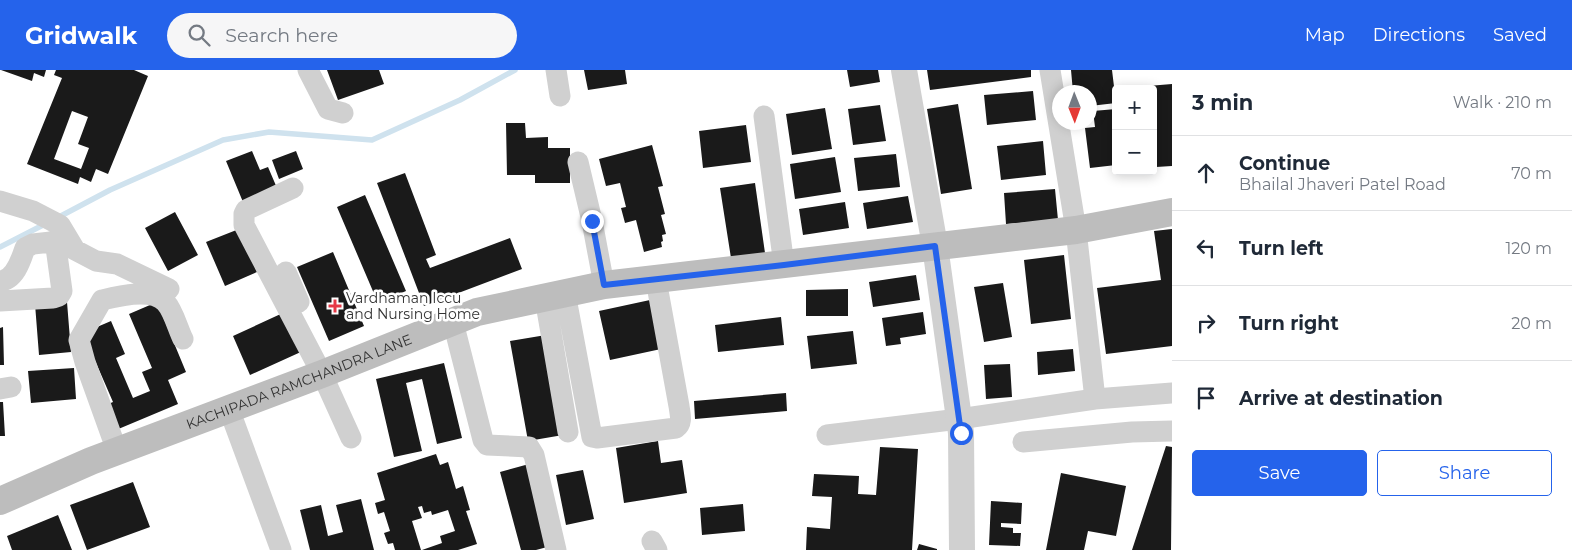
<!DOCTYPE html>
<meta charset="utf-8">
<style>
body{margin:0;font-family:Montserrat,sans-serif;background:#f6f6f7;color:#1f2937}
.controls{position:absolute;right:15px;top:15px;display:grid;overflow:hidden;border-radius:5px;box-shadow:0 2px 12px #0003}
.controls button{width:45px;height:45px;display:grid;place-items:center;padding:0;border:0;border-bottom:1px solid #e0e1e3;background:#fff;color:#1f2937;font:25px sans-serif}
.compass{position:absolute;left:1052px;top:15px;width:45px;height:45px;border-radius:50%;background:#fff;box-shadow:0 2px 12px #0003;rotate:179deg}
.stop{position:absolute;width:15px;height:15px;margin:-11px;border:4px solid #2563eb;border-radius:50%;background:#fff}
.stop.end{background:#2563eb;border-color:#fff;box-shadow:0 1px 5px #0008}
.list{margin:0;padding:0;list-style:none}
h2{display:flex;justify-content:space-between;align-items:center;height:65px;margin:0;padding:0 20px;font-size:21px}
h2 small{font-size:16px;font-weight:400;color:#747a83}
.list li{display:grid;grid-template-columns:32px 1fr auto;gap:15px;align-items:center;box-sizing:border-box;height:75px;padding:0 20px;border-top:1px solid #e0e1e3}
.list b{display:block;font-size:19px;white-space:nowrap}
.list p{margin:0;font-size:16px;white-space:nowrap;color:#747a83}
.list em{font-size:16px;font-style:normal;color:#747a83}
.actions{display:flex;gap:10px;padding:15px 20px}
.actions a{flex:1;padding:11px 0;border:1px solid #2563eb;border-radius:5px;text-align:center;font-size:18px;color:#2563eb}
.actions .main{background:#2563eb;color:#fff}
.icon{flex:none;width:28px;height:28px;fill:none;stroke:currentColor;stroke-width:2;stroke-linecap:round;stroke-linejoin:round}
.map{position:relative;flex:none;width:1172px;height:480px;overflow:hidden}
header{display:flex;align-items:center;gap:30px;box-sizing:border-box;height:70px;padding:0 25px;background:#2563eb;color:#fff}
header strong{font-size:24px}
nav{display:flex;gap:28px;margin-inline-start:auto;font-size:18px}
.search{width:350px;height:45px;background:#f6f6f7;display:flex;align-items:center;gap:12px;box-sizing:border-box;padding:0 18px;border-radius:28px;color:#747a83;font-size:19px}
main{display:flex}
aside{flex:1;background:#fff}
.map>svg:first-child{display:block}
</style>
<header>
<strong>Gridwalk</strong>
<div class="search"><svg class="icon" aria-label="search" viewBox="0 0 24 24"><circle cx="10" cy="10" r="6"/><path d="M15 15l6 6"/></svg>Search here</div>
<nav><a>Map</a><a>Directions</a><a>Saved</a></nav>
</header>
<main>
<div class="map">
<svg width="1172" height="480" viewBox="0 0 1172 480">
<rect width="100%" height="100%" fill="#fff"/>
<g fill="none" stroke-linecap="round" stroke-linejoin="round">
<path stroke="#cfe2ee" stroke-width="5.5" d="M57 148 110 120 223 70 269 62 372 70 460 30 515 0
M0 177 47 153"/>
</g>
<path fill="#1a1a1a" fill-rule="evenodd" d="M1 0H46L44 7 34 3 32 11Z
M56 0H134L148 6 108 104 96 99 91 112 80 107 78 114 27 94 62 8 54 5ZM72 41 88 47 78 74 89 78 81 99 54 89Z
M327 0H379L384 14 338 30Z
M584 0H625L627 14 588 20Z
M847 0H878L880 12 850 17Z
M927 0H1031V7L930 20Z
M1071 0H1112L1116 33 1090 36V22H1073Z
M1172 14V96L1156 97 1153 68V19H1149L1148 16Z
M1033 21 1036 50 987 55 984 25Z
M958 34 972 119 941 124 927 39Z
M880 35 886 71 853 75 848 39Z
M825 38 832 79 792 85 786 44Z
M1116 39V95L1090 98 1085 58 1095 57 1093 41Z
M506 53H525L526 68 548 67V78H570V113H535V105H507Z
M746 55 751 92 703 98 699 61Z
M1043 71 1046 105 1001 110 997 76Z
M652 75 663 116 658 117 665 144 661 145 666 164 662 165 663 171 661 172 662 177 644 182 636 150 625 153 621 138 626 137 620 113 606 116 599 89Z
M252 81 260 100 268 97 277 118 243 132 226 91Z
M296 81 303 99 279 109 272 90Z
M896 84 900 117 858 121 854 88Z
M835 87 841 122 795 129 790 94Z
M405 103 436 185 426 189 430 198 510 168 522 199 424 236 377 113Z
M755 113 765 183 731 188 720 118Z
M1055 119 1058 150 1006 154 1004 123Z
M365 125 406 221 378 233 337 137Z
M908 126 913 152 867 159 863 133Z
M845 132 849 158 803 165 799 139Z
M175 142 198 185 168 201 145 158Z
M239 159 257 202 225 216 206 172Z
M1172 159V276L1106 284 1097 218 1161 210 1154 161Z
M333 182 364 256 329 271 297 197Z
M1064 185 1071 249 1031 254 1024 190Z
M916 205 920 230 873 237 869 212Z
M1003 213 1012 267 984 272 974 217Z
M848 219V246H806V220Z
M650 230 661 279 610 290 599 241Z
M67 232 71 282 39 285 35 234Z
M157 232 186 302 168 310 178 334 116 360 106 335 113 332 83 263 111 251 125 284 116 288 133 328 150 321 142 302 152 298 129 244Z
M285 242 303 281 250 305 233 266Z
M923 242 926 264 900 268 901 274 886 276 882 248Z
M781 247 784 275 718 282 715 255Z
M3 257 4 295H0V258Z
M853 261 857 294 811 299 807 266Z
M546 265 563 365 528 371 510 271Z
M1073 279 1075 301 1038 305 1037 282Z
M444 293 462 368 437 374 422 309 406 313 422 381 394 387 376 309Z
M1010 294 1012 327 986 329 984 295Z
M74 298 76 329 31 333 28 301Z
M786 323 787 341 695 349 694 331Z
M0 332H3L5 366H0Z
M658 371 661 393 682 390 687 423 624 433 616 378Z
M1166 376 1172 377 1171 480H1132Z
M880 377 918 379 912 480H806L807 457 830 459 832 427 812 426 814 404 859 406 858 424 876 425Z
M436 384 440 395 448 392 456 419 463 416 470 440 466 441 477 474 458 480H422L442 473 440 466 455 461 448 440 432 445 431 441 424 443 422 436 418 437 422 448 412 451 421 480H395L393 473 388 474 384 463 390 461 384 442 378 444 375 433 385 430 377 403Z
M529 394 551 476 536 480H521L500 402Z
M583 400 594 449 566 455 556 405Z
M1061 403 1126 416 1116 466 1088 461 1084 480H1046Z
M133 412 150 457 87 480 70 435Z
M361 429 374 480H310L300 440 321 435 328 466 343 462 336 435Z
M991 431 1022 433 1021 454 1001 453V457L1013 458V463H1021L1020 476 989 475Z
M743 434 745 461 702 465 700 438Z
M58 445 72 480H12L7 466Z
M919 474 937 479V480H917Z"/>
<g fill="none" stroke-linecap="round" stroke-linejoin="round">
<path stroke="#d0d0d0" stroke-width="21" d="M308 0 328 39 343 43
M556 0 560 26
M1050 0 1076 160 1095 329
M764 46 784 195
M578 92 592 151 604 215
M293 118 246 140 244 144V155L322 304 351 368
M0 131 33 141 60 155 75 180 96 191 117 194 169 219
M286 202 299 232
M0 211C15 210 21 190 25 178L33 174 51 172 65 164
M565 223 592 367 597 368 676 358C683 353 680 344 679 336L656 210
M545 228 568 362
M0 231 53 228 59 226 62 221 55 170
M453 252 483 370 487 375 529 377 534 385 556 480
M0 319 11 317
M229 339 281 480
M827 365 959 349 1095 329 1172 323
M1023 372 1132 362 1172 361
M117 381 85 292 79 270 102 230C118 226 153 217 166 233 173 240 178 259 183 269
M652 471 657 480"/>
<path stroke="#d0d0d0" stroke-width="26" d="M904 0 935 176 961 363 962 480"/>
<path stroke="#bdbdbd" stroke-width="28" id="s1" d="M0 431 91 391 322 304 477 242 604 215 1076 160 1172 142"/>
</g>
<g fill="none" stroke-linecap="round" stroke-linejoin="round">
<path stroke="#2563eb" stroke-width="6" d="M592 151 604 215 784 195 935 176 961 363"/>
</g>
<path fill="#e63946" stroke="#fff" stroke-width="2" d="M332.5 228.5h5v5h5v5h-5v5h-5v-5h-5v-5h5z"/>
<g text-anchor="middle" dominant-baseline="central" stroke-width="5" stroke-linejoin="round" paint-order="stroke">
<g font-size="14" fill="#333" stroke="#fff" text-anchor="start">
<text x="346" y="228">Vardhaman Iccu<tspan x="346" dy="16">and Nursing Home</tspan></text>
</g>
<g font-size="14" fill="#333" stroke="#fff">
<text stroke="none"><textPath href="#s1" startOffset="322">KACHIPADA RAMCHANDRA LANE</textPath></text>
</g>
</g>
</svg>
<div class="controls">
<button>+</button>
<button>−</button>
</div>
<svg class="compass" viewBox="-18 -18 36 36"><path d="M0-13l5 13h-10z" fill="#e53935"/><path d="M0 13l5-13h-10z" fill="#747a83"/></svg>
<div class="stop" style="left:961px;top:363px"></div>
<div class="stop end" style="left:592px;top:151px"></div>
</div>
<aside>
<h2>3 min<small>Walk · 210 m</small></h2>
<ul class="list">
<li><svg class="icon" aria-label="ahead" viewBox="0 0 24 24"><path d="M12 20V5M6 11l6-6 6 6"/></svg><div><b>Continue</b><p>Bhailal Jhaveri Patel Road</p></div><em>70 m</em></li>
<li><svg class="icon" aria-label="left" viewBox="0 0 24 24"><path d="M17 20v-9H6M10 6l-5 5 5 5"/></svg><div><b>Turn left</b></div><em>120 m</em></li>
<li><svg class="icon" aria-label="right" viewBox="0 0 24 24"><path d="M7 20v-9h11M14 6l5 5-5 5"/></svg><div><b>Turn right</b></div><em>20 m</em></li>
<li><svg class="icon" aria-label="arrive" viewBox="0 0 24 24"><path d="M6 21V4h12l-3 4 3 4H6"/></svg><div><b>Arrive at destination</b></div></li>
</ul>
<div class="actions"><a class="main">Save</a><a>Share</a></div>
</aside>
</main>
